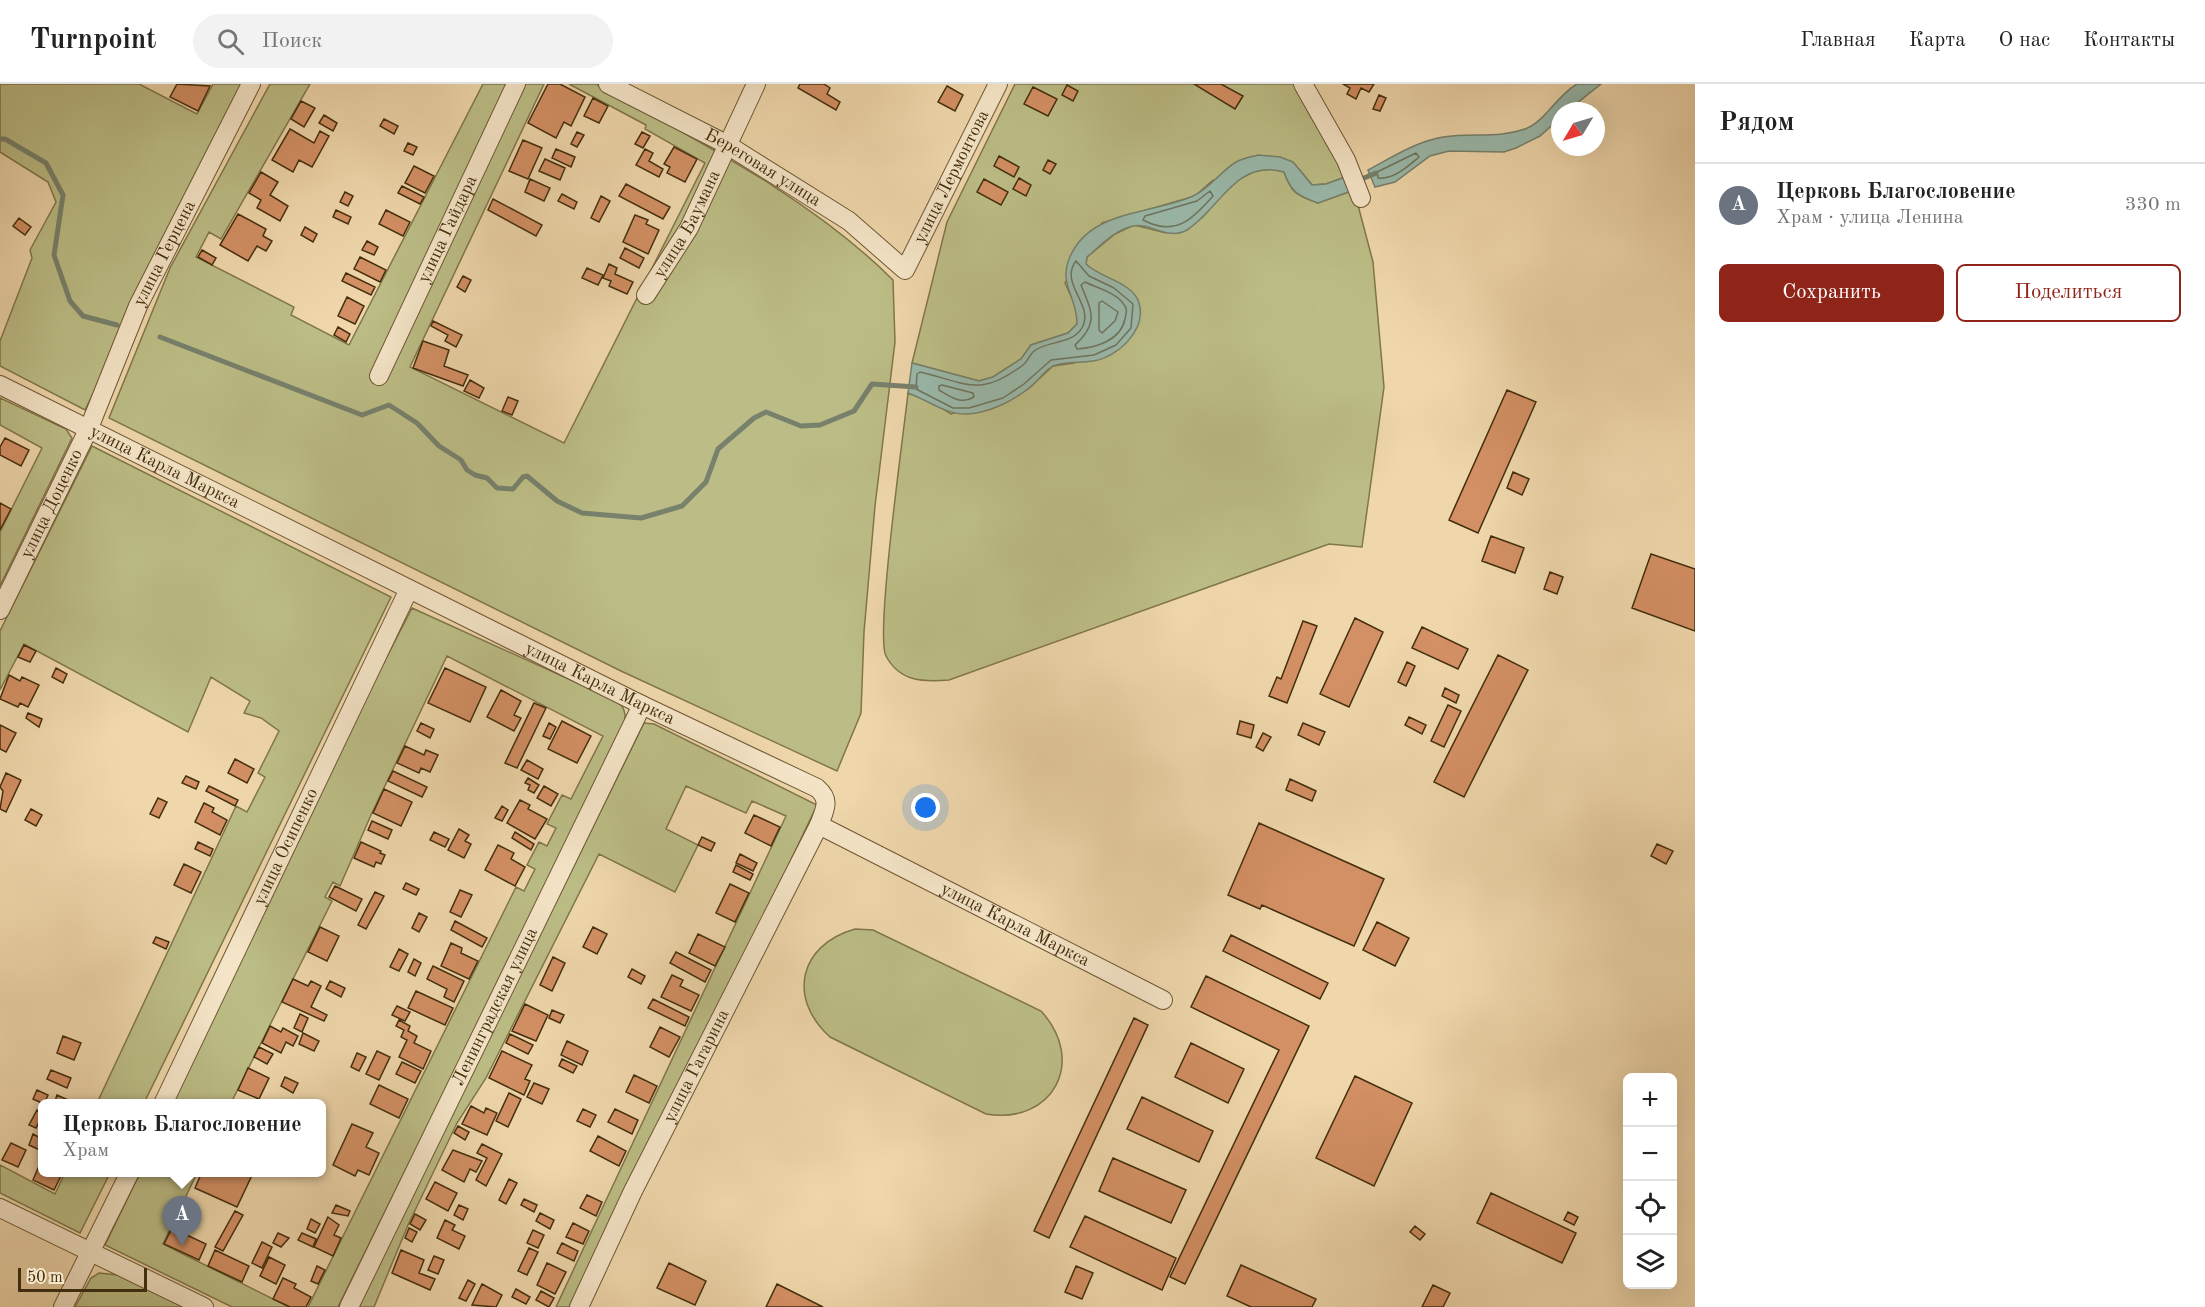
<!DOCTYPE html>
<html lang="ru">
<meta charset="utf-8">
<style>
body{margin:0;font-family:"Old Standard TT",serif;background:#f2f2f2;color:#222}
.controls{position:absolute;right:18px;bottom:18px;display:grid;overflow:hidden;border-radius:9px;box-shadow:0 6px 24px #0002}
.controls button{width:54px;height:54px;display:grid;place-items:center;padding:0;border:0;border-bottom:2px solid #e0e0e0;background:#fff;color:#222;font:30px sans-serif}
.compass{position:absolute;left:1551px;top:18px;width:54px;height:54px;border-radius:50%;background:#fff;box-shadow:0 6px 24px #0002;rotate:232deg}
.scale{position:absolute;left:18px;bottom:15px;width:129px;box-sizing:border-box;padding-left:6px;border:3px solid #432e0d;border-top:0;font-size:16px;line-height:21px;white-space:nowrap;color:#432e0d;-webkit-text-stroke:4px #f5e5c8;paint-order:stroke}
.you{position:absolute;left:926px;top:724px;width:21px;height:21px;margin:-15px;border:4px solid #fff;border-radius:50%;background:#1a73e8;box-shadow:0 0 0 9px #1a73e833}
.badge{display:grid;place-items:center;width:39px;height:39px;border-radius:50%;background:#8f2418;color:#fff;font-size:20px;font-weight:700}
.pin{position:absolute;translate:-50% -50px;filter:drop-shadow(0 2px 3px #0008)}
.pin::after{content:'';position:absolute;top:32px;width:21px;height:18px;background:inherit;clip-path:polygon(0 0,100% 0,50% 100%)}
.popup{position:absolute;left:38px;top:1015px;width:288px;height:78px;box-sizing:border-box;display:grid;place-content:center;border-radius:9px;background:#fff;filter:drop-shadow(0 2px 4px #0005);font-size:20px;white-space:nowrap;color:#767676}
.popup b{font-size:22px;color:#222}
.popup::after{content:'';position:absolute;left:50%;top:100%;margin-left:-12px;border:12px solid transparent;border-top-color:#fff}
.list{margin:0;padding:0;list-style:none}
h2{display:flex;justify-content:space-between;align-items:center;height:78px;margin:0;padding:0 24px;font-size:26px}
h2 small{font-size:20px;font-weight:400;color:#767676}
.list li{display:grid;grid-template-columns:39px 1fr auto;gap:18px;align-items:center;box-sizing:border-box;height:84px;padding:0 24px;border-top:2px solid #e0e0e0}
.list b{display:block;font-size:22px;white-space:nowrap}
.list p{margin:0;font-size:20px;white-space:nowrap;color:#767676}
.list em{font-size:20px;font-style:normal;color:#767676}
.actions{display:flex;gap:12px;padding:18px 24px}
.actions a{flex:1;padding:14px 0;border:2px solid #8f2418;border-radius:9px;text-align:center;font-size:21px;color:#8f2418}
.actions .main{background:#8f2418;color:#fff}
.icon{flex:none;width:33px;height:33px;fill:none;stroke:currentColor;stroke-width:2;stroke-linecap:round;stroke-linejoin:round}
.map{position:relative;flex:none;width:1695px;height:1223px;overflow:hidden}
header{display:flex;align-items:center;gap:36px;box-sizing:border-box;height:84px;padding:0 30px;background:#fff;border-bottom:2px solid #e0e0e0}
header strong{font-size:28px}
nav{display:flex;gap:33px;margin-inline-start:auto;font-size:21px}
.search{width:420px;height:54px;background:#f2f2f2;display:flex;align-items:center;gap:15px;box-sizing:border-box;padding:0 21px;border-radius:33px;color:#767676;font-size:22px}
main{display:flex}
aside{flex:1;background:#fff}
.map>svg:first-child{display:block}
</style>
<header>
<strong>Turnpoint</strong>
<div class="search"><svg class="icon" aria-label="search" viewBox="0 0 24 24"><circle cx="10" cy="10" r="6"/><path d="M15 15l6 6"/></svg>Поиск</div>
<nav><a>Главная</a><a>Карта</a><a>О нас</a><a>Контакты</a></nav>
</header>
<main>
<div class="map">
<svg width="1695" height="1223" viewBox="0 0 1695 1223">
<rect width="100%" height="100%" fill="#efd7ab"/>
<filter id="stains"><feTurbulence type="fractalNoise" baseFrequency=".00333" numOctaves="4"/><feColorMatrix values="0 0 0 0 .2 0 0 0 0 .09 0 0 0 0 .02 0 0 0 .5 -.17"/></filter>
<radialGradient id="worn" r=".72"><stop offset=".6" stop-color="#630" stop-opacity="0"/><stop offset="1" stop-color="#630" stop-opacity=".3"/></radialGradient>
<path fill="#bcbd86" stroke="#80764a" stroke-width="1.5" d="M0 0H139L197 30 213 0H246L85 326 0 282V257L32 174 30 166 56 118 48 98 0 68Z
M270 0H310L221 155 209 148 196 173 294 223 291 231 349 261 483 0H544L410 283 564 359 705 79 645 45 646 41 569 0H596C697 57 810 113 893 196L895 258 875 422 864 548 861 629 837 687 621 587 109 334 170 184Z
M1015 0H1300L1348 92 1326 100 1312 101 1299 85 1280 73 1212 97 1195 112 1102 139 1065 199 1078 227 1077 240 1068 249 1031 261 1021 275 993 293 979 297 912 279 947 138Z
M1272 85 1284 88C1292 110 1296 111 1318 119L1354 106 1373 178 1384 303 1362 463 1329 460 949 596C923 598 900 598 886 572 875 551 904 347 908 309L934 319 951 330 1028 305 1053 282 1074 279 1117 198 1093 187 1086 180 1087 173 1115 150 1134 141 1166 149 1202 134 1232 99 1255 87Z
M0 314 66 345 72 354 0 502V448L42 364 0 341Z
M92 362 391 513 144 1019H97L236 722 247 728 265 693 258 689 279 647 261 634 244 629 250 617 211 593 188 648 24 560 0 606V547Z
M412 524 617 617C627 625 626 634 623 645L338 1223H308L516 803 524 807 535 785 527 781 539 758 547 762 556 744 547 740 562 711 571 715 603 652 447 572 371 731 340 802 333 798 325 813 332 817 231 1019 173 1020 319 705Z
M644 639 654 640 817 721 579 1223H556L786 732 752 717 746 729 686 702 666 745 698 761 675 808 599 770 486 994 457 1039 408 1141 374 1223H357Z
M855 845 873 846 1041 927C1087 977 1053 1041 986 1030L830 953C787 914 799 861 855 845Z
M0 1081 55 1110 65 1089H110L80 1149 0 1109Z
M140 1089H197L163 1160 289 1223H232L105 1161Z
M99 1189 118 1191 184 1223H75L91 1194Z"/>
<path fill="#9ab9ab" stroke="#77816c" stroke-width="1.5" d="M1577 0H1601L1567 27H1560V34L1540 52 1516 64 1504 68 1449 67 1430 72 1395 98 1375 103 1368 86C1391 74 1417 57 1443 53 1472 48 1496 55 1525 45 1545 38 1556 12 1577 0Z
M1258 71 1280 73 1293 78 1312 101 1326 100 1348 92 1354 106 1318 119C1298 112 1291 108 1284 88 1236 74 1220 125 1187 146 1168 157 1150 138 1133 142 1116 145 1100 162 1087 173L1086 180C1100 194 1133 198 1139 219 1147 246 1118 273 1093 277 1081 279 1064 277 1053 282 1044 287 1037 298 1029 304 1013 317 989 329 967 330 946 331 928 316 908 309L912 279 979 297 993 293 1021 275 1031 261 1068 249 1077 240C1078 217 1060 201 1068 178 1086 125 1151 131 1193 112 1209 105 1221 87 1236 78 1243 74 1251 73 1258 71Z"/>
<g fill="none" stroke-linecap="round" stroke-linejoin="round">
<path stroke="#6e745c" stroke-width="1.5" d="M1416 69 1419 73C1407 83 1393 96 1378 94L1377 88Z
M1210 107 1213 112C1192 136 1175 153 1143 136L1145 132 1197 117Z
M1076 177 1089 192 1114 204 1133 220 1131 244 1116 261 1094 271 1051 276 1024 300 1003 314 969 324H953L916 305 917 290 920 288C967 299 979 314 1023 281 1028 277 1030 270 1034 267 1048 256 1074 261 1083 242 1093 220 1059 199 1076 177Z
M1085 198C1097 204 1118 209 1125 222 1128 226 1126 230 1125 235 1121 256 1096 264 1077 265L1075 261C1099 239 1092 228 1081 201Z
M1102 217 1118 228 1115 237 1102 249 1099 246V219Z
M942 301 973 309 974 313C961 321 951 313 939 306V302Z"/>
<path stroke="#77816c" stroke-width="5" d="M0 55H5L46 79 63 111 54 171 70 217 83 232 117 241
M1357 97 1376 89
M160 253 362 331 389 321 417 339 439 362 461 376 467 386 475 391 487 394 497 404 513 405 523 393 527 392 557 417 582 429 641 434 682 422 706 398 718 365 754 334 766 328 801 342 820 341 854 327 872 300 916 303"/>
</g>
<path fill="#d39064" stroke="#432e0d" stroke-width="1.5" d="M177 0 210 2 198 27 170 13Z
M548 0H560L585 13 571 42 564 38 556 54 528 39Z
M800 0H824L830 4 827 10 840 18 836 26 798 4Z
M1194 0H1221L1243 12 1235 25Z
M1343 0H1374L1369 8 1361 4 1356 15 1347 10 1350 4Z
M1067 1 1078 7 1073 17 1062 11Z
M947 2 963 11 955 27 938 18Z
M1033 3 1057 15 1048 32 1024 20Z
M1379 11 1386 14 1380 27 1373 25Z
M593 14 608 22 599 39 584 32Z
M301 17 315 24 304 43 291 35Z
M324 31 337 39 333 47 319 39Z
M384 35 398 42 394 50 380 42Z
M290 45 314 59 320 47 329 52 312 83 299 76 293 88 272 76Z
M577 48 584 51 577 63 571 60Z
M642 48 650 52 643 64 635 60Z
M523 56 542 64 528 95 509 87Z
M408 59 417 63 413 71 404 67Z
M674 63 697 75 685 98 667 89 670 83 664 80Z
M556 65 575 73 571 83 552 74Z
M645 65 653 69 649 77 663 85 659 93 636 81Z
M999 72 1019 83 1014 93 994 82Z
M545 75 565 84 560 96 539 87Z
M1048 76 1056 80 1050 90 1043 86Z
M414 82 434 92 425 109 405 99Z
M261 88 278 98 270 111 288 122 280 137 257 124 261 116 249 109Z
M1019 94 1031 101 1026 112 1013 105Z
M530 95 550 104 544 117 525 108Z
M984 95 1008 108 1001 121 977 108Z
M626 100 670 123 663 135 619 112Z
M402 102 424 113 420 120 398 109Z
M345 108 353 112 348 122 340 118Z
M562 110 577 118 574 125 558 117Z
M601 112 610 117 599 138 591 134Z
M493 115 542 141 536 152 488 126Z
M336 126 351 133 348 140 333 133Z
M386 126 410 138 403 152 379 140Z
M238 130 266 145 263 152 272 157 266 167 257 162 248 177 220 161Z
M635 131 648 136 646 140 659 146 648 170 623 158Z
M19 134 31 143 25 151 13 142Z
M305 143 317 150 313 158 301 151Z
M367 157 378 163 374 171 362 166Z
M625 164 644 174 639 184 620 174Z
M202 166 216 174 212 181 198 173Z
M360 173 386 186 380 198 354 185Z
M609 180 617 184 615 190 633 198 627 210 609 202 611 197 603 194Z
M587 184 603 191 598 201 582 194Z
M346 189 375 203 371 211 342 197Z
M463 192 471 196 465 208 457 203Z
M347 213 364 222 355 240 338 232Z
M433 237 462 251 456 263 445 257 448 251 431 242Z
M338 243 350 250 346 258 334 251Z
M423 257 449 266 444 282 468 291 463 302 413 284Z
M470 296 484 304 479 314 464 307Z
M1507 306 1536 318 1478 449 1449 436Z
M508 313 518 317 512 331 502 327Z
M5 354 29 366 21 382 0 371V363Z
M1513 388 1529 395 1522 411 1507 404Z
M0 419 11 425 0 446Z
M1491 452 1524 464 1515 489 1482 477Z
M1651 470 1695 485V547L1632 524Z
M1550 488 1563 493 1557 510 1544 505Z
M1355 534 1383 548 1349 623 1320 610Z
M1303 537 1317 542 1287 619 1269 612 1277 593 1281 595Z
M1422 543 1468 565 1458 585 1412 564Z
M24 561 36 567 30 578 18 573Z
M1498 571 1528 586 1464 713 1434 698Z
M1407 578 1415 582 1406 602 1398 598Z
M56 584 67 590 63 599 52 593Z
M445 584 486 603 470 638 428 619Z
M9 591 20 597 22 593 39 601 28 623 20 619 18 623 0 615Z
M1445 604 1459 611 1456 619 1442 612Z
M501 606 521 617 514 631 521 634 514 647 487 633Z
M534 619 546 624 517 684 505 679Z
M1448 621 1461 627 1444 663 1431 657Z
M28 629 42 635 39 643 26 634Z
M1409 633 1426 641 1422 650 1405 641Z
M562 637 591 652 577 679 548 665Z
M1240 637 1254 641 1251 654 1237 650Z
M421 639 434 645 430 654 417 647Z
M549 639 556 643 550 655 543 652Z
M1303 639 1325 648 1319 661 1298 651Z
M0 641 16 649 6 668 0 665Z
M1263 649 1271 653 1263 667 1256 663Z
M405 662 424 671 426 666 438 671 430 688 421 684 419 689 397 679Z
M235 675 254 685 247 699 228 689Z
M527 676 543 685 538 695 521 686Z
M393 687 427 703 422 713 388 697Z
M6 689 21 696 6 728 0 725 3 707 0 703Z
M186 692 199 698 196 705 182 699Z
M528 694 539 701 534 709 528 706 530 701 525 699Z
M1290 695 1316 707 1312 717 1286 706Z
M209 702 238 716 235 722 206 707Z
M544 702 558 710 551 722 537 714Z
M384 705 412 718 401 742 373 729Z
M158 714 167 718 159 734 150 730Z
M520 716 530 721 528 725 547 735 535 755 507 739Z
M204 719 214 724 212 728 227 736 220 751 195 738Z
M502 722 508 726 502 737 495 734Z
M31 725 42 731 36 742 25 736Z
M754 731 780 743 771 762 745 749Z
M372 737 392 746 388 755 368 746Z
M1259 739 1384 795 1354 862 1262 821 1260 825 1228 811Z
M459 745 469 751 465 757 471 760 464 774 448 766Z
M434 748 449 755 445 763 430 756Z
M515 748 534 760 531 766 512 754Z
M702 753 715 759 711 767 698 761Z
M198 758 213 765 210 772 195 765Z
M361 758 381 767 380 769 385 771 381 780 376 778 374 783 354 774Z
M1657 760 1673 767 1666 780 1651 772Z
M498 761 514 769 511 775 525 783 515 802 485 786Z
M740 770 757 779 753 787 736 779Z
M184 780 201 788 191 809 174 801Z
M736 781 753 790 750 796 733 788Z
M406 799 419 805 416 811 403 805Z
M730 800 749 809 735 838 716 829Z
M335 802 362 815 356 827 329 813Z
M460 806 472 811 461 833 450 828Z
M375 808 384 812 366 845 358 841Z
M419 829 427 833 419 848 412 844Z
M455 837 487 854 482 863 451 846Z
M1377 838 1409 854 1395 882 1363 866Z
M320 843 339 852 327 877 308 868Z
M593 843 607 850 597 870 583 863Z
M698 850 725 863 715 882 689 869Z
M1231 851 1328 899 1320 915 1223 867Z
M156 853 169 858 166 865 153 859Z
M451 859 462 864 461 869 478 877 469 895 441 882Z
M399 865 408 870 399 887 390 883Z
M676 868 711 886 705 898 670 879Z
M553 873 565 879 552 907 540 901Z
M414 875 421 879 415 892 408 888Z
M433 882 464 897 454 918 444 913 447 905 427 895Z
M632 885 645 892 641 900 628 893Z
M672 891 683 896 680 902 699 911 691 927 661 913Z
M1206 892 1309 942 1185 1200 1170 1193 1279 966 1191 923Z
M293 895 308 902 311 897 321 902 311 923 327 931 324 937 282 918Z
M330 897 345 904 341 913 326 905Z
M416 907 453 924 445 941 408 924Z
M653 915 689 933 685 942 648 924Z
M525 920 548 931 536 957 512 947Z
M397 922 410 928 405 937 392 931Z
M552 926 564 931 560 939 549 934Z
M300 930 308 934 302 948 294 944Z
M1134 934 1148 941 1049 1154 1034 1147Z
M399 936 410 942 408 947 417 952 414 959 431 967 423 985 399 973 407 956 401 953 404 946 396 942Z
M270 942 281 948 283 944 298 952 293 962 286 958 281 969 262 959Z
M660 943 680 953 669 973 650 963Z
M303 949 319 957 314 967 299 960Z
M510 950 533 961 528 970 506 959Z
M63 952 81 959 74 976 57 969Z
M567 957 588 967 582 981 561 971Z
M1191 959 1244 985 1228 1019 1175 993Z
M259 963 273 970 267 980 254 973Z
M377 967 390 973 379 996 366 990Z
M502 967 532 981 525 995 530 997 524 1011 489 994Z
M357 969 366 973 359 987 351 983Z
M562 975 577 982 573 989 559 982Z
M402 978 421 987 415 999 396 990Z
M248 984 269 994 259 1015 238 1006Z
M51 986 71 994 67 1004 47 995Z
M634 991 657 1002 649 1019 626 1008Z
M1355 992 1412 1019 1374 1102 1316 1074Z
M285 993 298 999 293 1009 281 1002Z
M534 999 549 1005 542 1020 527 1013Z
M379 1001 408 1015 399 1034 370 1020Z
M37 1006 48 1011 44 1020 33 1015Z
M509 1009 521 1015 508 1043 496 1037Z
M57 1011 77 1020H54Z
M1142 1013 1213 1047 1199 1078 1127 1045Z
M471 1022 484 1029 486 1024 497 1029 487 1051 462 1040Z
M583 1025 596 1031 590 1043 577 1037Z
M615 1025 638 1036 632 1050 608 1038Z
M37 1026 42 1032 36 1044 29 1041Z
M352 1040 373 1049 366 1063 379 1069 369 1091 358 1086 355 1092 333 1081Z
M458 1042 469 1048 465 1056 454 1049Z
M33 1050 42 1055V1067L29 1061Z
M598 1052 626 1067 619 1082 590 1067Z
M11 1059 26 1066 18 1083 2 1076Z
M482 1060 502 1070 486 1102 476 1096 487 1074 477 1069Z
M453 1066 482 1077 476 1088 470 1085 464 1098 442 1086Z
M1113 1074 1186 1106 1171 1139 1099 1107Z
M42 1075V1088H63L54 1106 33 1096Z
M202 1088H253V1089L237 1123 195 1104Z
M509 1095 517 1099 506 1120 499 1116Z
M435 1098 457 1109 448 1127 426 1115Z
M1491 1109 1576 1149 1562 1179 1477 1139Z
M587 1111 602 1118 596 1132 580 1124Z
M524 1115 537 1121 534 1128 521 1121Z
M336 1121 350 1127 348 1132 332 1129Z
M459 1121 468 1125 463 1136 454 1131Z
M235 1127 243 1131 223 1167 215 1163Z
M1568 1128 1578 1133 1574 1141 1564 1136Z
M540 1129 554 1136 550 1145 536 1137Z
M415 1130 426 1136 420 1146 410 1140Z
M1085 1132 1176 1174 1162 1206 1070 1163Z
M328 1133 339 1141 334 1151 341 1154 333 1172 314 1163Z
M311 1135 320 1140 315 1149 307 1145Z
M445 1136 455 1141 452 1146 465 1152 459 1165 437 1154Z
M573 1139 589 1147 583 1160 566 1153Z
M1415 1142 1425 1150 1420 1156 1410 1148Z
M172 1144 206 1160 199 1176 164 1160Z
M409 1144 417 1148 412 1158 405 1154Z
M533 1146 544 1151 538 1164 527 1159Z
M278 1149 289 1154 281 1163 273 1159Z
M302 1149 316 1155 313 1163 298 1156Z
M262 1158 272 1163 262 1184 252 1179Z
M562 1159 578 1167 574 1177 557 1169Z
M529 1164 538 1168 527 1191 518 1187Z
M215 1166 249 1182 242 1198 208 1182Z
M401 1166 424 1176 419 1189 435 1195 430 1206 392 1189Z
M434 1172 444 1176 438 1190 428 1186Z
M269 1173 285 1181 276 1200 260 1192Z
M547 1179 566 1188 555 1210 537 1201Z
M669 1179 706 1197 695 1221 657 1204Z
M1241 1181 1316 1215 1312 1223H1251L1227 1212Z
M317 1182 325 1186 318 1200 311 1197Z
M1076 1182 1093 1189 1082 1215 1065 1208Z
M283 1194 296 1200 294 1204 311 1213 306 1223H290L273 1215Z
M468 1196 475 1200 466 1217 459 1214Z
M482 1200 502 1211 496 1223 472 1221Z
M777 1200 823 1223H766Z
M1433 1201 1450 1209 1443 1223H1422Z
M516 1205 530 1213 526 1220 512 1213Z
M541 1207 554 1214 549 1223 536 1216Z"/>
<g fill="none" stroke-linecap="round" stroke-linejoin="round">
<defs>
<g id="minor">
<path id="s1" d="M608 0 726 60 849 137 905 186 998 0"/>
<path d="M1303 0 1346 76 1361 114"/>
<path id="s2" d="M646 211 689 144 756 0"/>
<path id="s3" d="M379 292 516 0"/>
<path id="s4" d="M0 301 642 621 817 704C831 716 825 725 819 741L1163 916"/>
<path id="s5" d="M0 526 89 344 138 222 251 0"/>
<path id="s6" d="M163 1020 409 505"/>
<path d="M0 1124 204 1223"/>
<path d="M63 1223 130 1088"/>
<path id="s7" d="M349 1223 642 621"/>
<path id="s8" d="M579 1223 633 1107 819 741"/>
</g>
</defs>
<use href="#minor" stroke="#6e5834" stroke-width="20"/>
<use href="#minor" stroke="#f5e5c8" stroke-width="18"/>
</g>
<g text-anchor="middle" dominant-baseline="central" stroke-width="4.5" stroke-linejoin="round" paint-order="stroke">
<g font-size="18" fill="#432e0d" stroke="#f5e5c8">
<text stroke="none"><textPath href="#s1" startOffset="176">Береговая улица</textPath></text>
<text stroke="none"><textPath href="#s1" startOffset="456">улица Лермонтова</textPath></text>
<text stroke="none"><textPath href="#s2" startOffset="82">улица Баумана</textPath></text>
<text stroke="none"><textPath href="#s3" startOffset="162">улица Гайдара</textPath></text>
<text stroke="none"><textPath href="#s5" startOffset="393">улица Герцена</textPath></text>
<text stroke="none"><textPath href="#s4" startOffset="184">улица Карла Маркса</textPath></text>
<text stroke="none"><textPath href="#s5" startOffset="118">улица Доценко</textPath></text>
<text stroke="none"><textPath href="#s4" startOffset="670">улица Карла Маркса</textPath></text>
<text stroke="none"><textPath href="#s6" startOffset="285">улица Осипенко</textPath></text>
<text stroke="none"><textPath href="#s4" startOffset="1172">улица Карла Маркса</textPath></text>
<text stroke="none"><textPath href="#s7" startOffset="334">Ленинградская улица</textPath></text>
<text stroke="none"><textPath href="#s8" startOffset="268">улица Гагарина</textPath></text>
</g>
</g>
<rect width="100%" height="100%" filter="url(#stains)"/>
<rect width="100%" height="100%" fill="url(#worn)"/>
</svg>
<div class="controls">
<button>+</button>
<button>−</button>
<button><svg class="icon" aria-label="locate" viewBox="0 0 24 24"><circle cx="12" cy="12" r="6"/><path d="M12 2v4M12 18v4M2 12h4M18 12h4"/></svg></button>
<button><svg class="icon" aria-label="layers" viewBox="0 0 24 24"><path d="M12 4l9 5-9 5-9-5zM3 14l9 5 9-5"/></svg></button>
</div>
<svg class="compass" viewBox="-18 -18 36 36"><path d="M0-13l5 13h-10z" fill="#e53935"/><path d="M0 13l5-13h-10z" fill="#767676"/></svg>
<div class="scale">50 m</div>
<div class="you"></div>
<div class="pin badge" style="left:182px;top:1162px;background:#6b7280">A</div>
<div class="popup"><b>Церковь Благословение</b>Храм</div>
</div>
<aside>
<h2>Рядом<small></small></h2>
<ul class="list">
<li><span class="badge" style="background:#6b7280">A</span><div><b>Церковь Благословение</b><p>Храм · улица Ленина</p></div><em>330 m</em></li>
</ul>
<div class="actions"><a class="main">Сохранить</a><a>Поделиться</a></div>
</aside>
</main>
